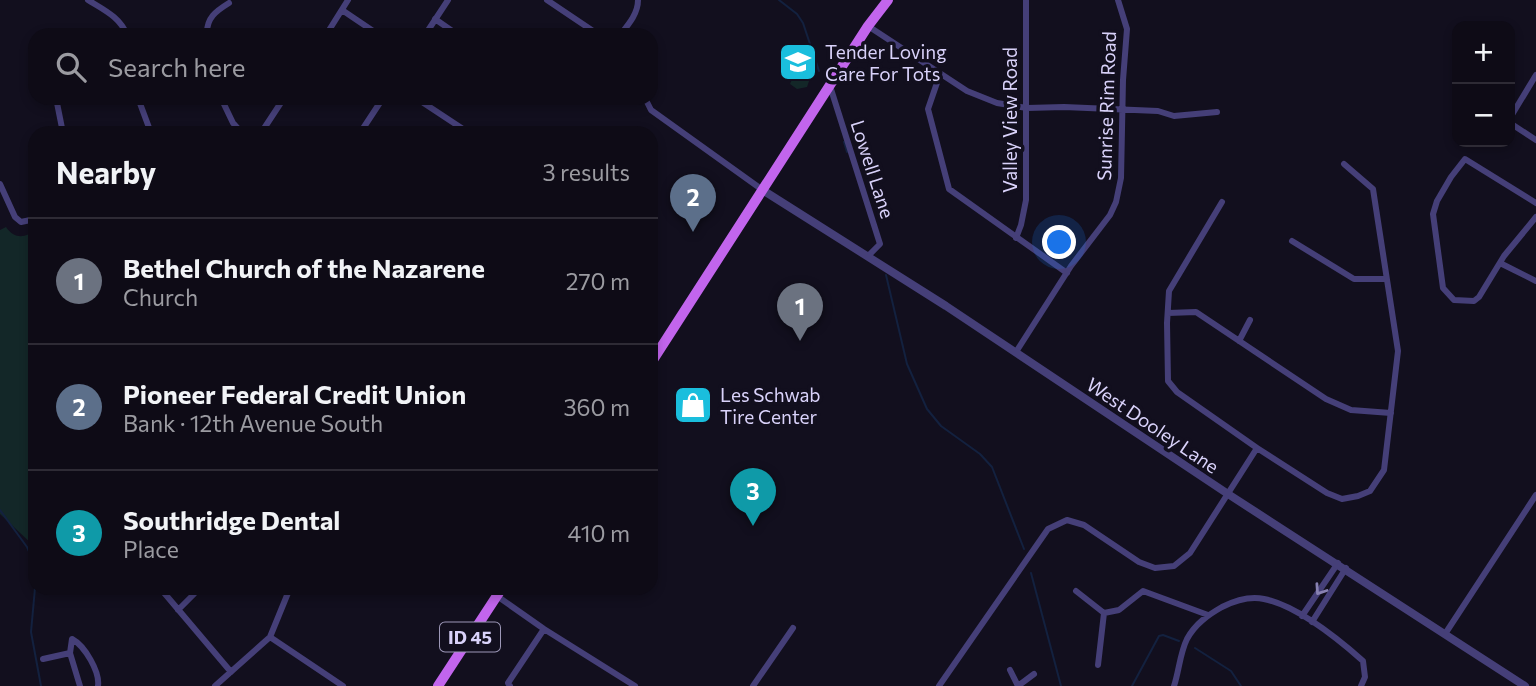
<!DOCTYPE html>
<meta charset="utf-8">
<style>
body{margin:0;font-family:Commissioner,sans-serif;background:#1c1923;color:#f1f3f6}
.controls{position:absolute;right:21px;top:21px;display:grid;overflow:hidden;border-radius:14px;box-shadow:0 4px 10px #0003}
.controls button{width:63px;height:63px;display:grid;place-items:center;padding:0;border:0;border-bottom:2px solid #2e2b35;background:#0e0b16;color:#f1f3f6;font:35px sans-serif}
.you{position:absolute;left:1060px;top:243px;width:24px;height:24px;margin:-18px;border:5px solid #fff;border-radius:50%;background:#1a73e8;box-shadow:0 0 0 10px #1a73e833}
.badge{display:grid;place-items:center;width:46px;height:46px;border-radius:50%;background:#db2777;color:#fff;font-size:23px;font-weight:700}
.pin{position:absolute;translate:-50% -58px;filter:drop-shadow(0 2px 4px #0008)}
.pin::after{content:'';position:absolute;top:37px;width:24px;height:21px;background:inherit;clip-path:polygon(0 0,100% 0,50% 100%)}
.list{margin:0;padding:0;list-style:none}
h2{display:flex;justify-content:space-between;align-items:center;height:91px;margin:0;padding:0 28px;font-size:30px}
h2 small{font-size:23px;font-weight:400;color:#9b9ba1}
.list li{display:grid;grid-template-columns:46px 1fr auto;gap:21px;align-items:center;box-sizing:border-box;height:126px;padding:0 28px;border-top:2px solid #2e2b35}
.list b{display:block;font-size:26px;white-space:nowrap}
.list p{margin:0;font-size:23px;white-space:nowrap;color:#9b9ba1}
.list em{font-size:23px;font-style:normal;color:#9b9ba1}
.icon{flex:none;width:38px;height:38px;fill:none;stroke:currentColor;stroke-width:2;stroke-linecap:round;stroke-linejoin:round}
.map{position:relative;flex:none;width:1536px;height:686px;overflow:hidden}
.search{position:absolute;background:#0e0b16;box-shadow:0 4px 10px #0003;left:28px;top:28px;width:630px;height:77px;display:flex;align-items:center;gap:18px;box-sizing:border-box;padding:0 24px;border-radius:21px;color:#9b9ba1;font-size:26px}
.panel{position:absolute;background:#0e0b16;box-shadow:0 4px 10px #0003;left:28px;top:126px;width:630px;height:469px;border-radius:21px}
.map>svg:first-child{display:block}
</style>
<div class="map">
<svg width="1536" height="686" viewBox="0 0 1536 686">
<rect width="100%" height="100%" fill="#120f1e"/>
<path fill="#132728" d="M809 72 810 78 807 87 797 89 790 84 794 75Z
M6 227C14 239 26 239 35 229V547L0 514V230Z"/>
<g fill="none" stroke-linecap="round" stroke-linejoin="round">
<path stroke="#13213f" stroke-width="2" d="M779 0 797 14 803 23 819 71
M844 142 847 152
M886 275 907 364 927 409 941 426 980 454 992 467 1024 549
M0 510 27 547 35 565
M1031 573 1061 686
M35 588 31 632 41 686
M1195 648 1231 671 1241 686
M1132 686 1159 636 1163 635 1179 641"/>
<path stroke="#453f78" stroke-width="6" d="M88 0C104 10 120 17 127 35
M547 0 599 35
M342 10 379 35
M435 19 458 35
M868 26 967 91 997 103 1027 108 1064 107 1158 111 1174 116 1217 112
M207 35C206 18 216 11 229 3
M326 35 348 0
M425 35 448 0
M620 35C628 25 638 14 638 0
M940 74 928 109 949 189 1067 273
M830 86 880 244 868 256
M56 98 63 133
M138 98 151 133
M221 98 233 123 242 133
M416 98 469 133
M645 98 651 110 764 191
M1510 118 1536 75
M1510 120 1513 125 1536 140
M261 133 284 98
M360 133 383 98
M0 184 15 217 21 222 35 219
M1536 203 1465 159 1451 177 1437 201 1433 214 1443 288 1454 300 1474 301 1479 297 1504 256 1536 217
M1016 238 1021 225 1026 200V0
M1292 241 1354 279H1386
M1500 263 1536 281
M1168 313 1196 312 1326 399 1351 410 1391 413
M1239 341 1250 320
M1016 352 1071 266 1110 215 1116 202 1121 178 1123 80 1127 29 1118 0
M1257 448 1327 493 1342 499 1358 496 1370 491 1384 470 1398 351 1373 189 1344 164
M160 588 231 672
M1076 591 1104 613 1119 610 1143 591 1208 615
M497 596 544 629 635 686
M178 610 194 594
M1302 616 1338 563
M1312 622 1346 568
M1445 634 1536 495
M270 637 343 686
M43 659 70 653
M1098 665 1104 613
M1010 670 1018 686
M80 686 70 653 72 639C85 646 100 672 98 686
M215 686 270 637 290 588
M510 686 508 683 544 629
M753 686 793 628
M939 686 1048 529 1067 520 1084 525 1139 562 1155 568 1174 566 1190 553 1257 448 1177 392 1168 381 1167 323 1169 291 1222 202
M1018 686 1034 674
M1174 686C1179 671 1180 653 1187 639 1195 624 1208 615 1222 607 1234 601 1250 596 1264 599 1298 606 1337 638 1363 661L1365 677 1361 686"/>
<path stroke="#453f78" stroke-width="8" d="M764 191 946 306 1228 494 1525 686"/>
<path stroke="#c265ed" stroke-width="10" d="M651 363 868 26 888 0
M438 686 502 588"/>
</g>
<defs><path id="oneway-chevron" d="M-2-3.5L2.5 0L-2 3.5" fill="none" stroke-width="1.6" stroke-linecap="round" stroke-linejoin="round" transform="scale(1.75)"/></defs>
<use stroke="#8881b2" href="#oneway-chevron" transform="translate(1320 590) rotate(124)"/>
<defs>
<symbol id="school-square" viewBox="-11 -11 22 22"><rect x="-9" y="-9" width="18" height="18" rx="4" fill="#1abedd" stroke="#120f1e"/><path d="M0-5L7-2L0 1L-7-2ZM-4 1L0 2.5L4 1V4Q0 6-4 4Z" fill="#fff"/></symbol>
<symbol id="shop-square" viewBox="-11 -11 22 22"><rect x="-9" y="-9" width="18" height="18" rx="4" fill="#1abedd" stroke="#120f1e"/><path d="M-5-2.5h2.3a2.7 3.5 0 0 1 5.4 0H5L5.5 6h-11ZM-1.5-2.5h3a1.5 2.3 0 0 0-3 0Z" fill="#fff"/></symbol>
</defs>
<g fill-rule="evenodd">
<use href="#school-square" x="776" y="40" width="44" height="44"/>
<use href="#shop-square" x="671" y="383" width="44" height="44"/>
</g>
<g text-anchor="middle" dominant-baseline="central" stroke-width="7" stroke-linejoin="round" paint-order="stroke">
<rect fill="#120f1e" stroke="#9d98b8" stroke-width="2" x="440" y="622.5" width="60" height="29" rx="5"/>
<g font-size="18" font-weight="bold" fill="#d9d2fa">
<text x="470" y="637">ID 45</text>
</g>
<g font-size="19" fill="#d9d2fa" stroke="#120f1e" text-anchor="start">
<text x="825" y="51">Tender Loving<tspan x="825" dy="22">Care For Tots</tspan></text>
<text x="720" y="394">Les Schwab<tspan x="720" dy="22">Tire Center</tspan></text>
</g>
<g font-size="19" fill="#d9d2fa" stroke="#120f1e">
<text transform="translate(1106 106) rotate(-88)">Sunrise Rim Road</text>
<text transform="translate(1009 120) rotate(-90)">Valley View Road</text>
<text transform="translate(873 169) rotate(72)">Lowell Lane</text>
<text transform="translate(1153 425) rotate(34)">West Dooley Lane</text>
</g>
</g>
</svg>
<div class="controls">
<button>+</button>
<button>−</button>
</div>
<div class="you"></div>
<div class="pin badge" style="left:800px;top:341px;background:#6b7280">1</div>
<div class="pin badge" style="left:693px;top:232px;background:#5c6f8a">2</div>
<div class="pin badge" style="left:753px;top:526px;background:#0f9aa8">3</div>
<div class="search"><svg class="icon" aria-label="search" viewBox="0 0 24 24"><circle cx="10" cy="10" r="6"/><path d="M15 15l6 6"/></svg>Search here</div>
<section class="panel">
<h2>Nearby<small>3 results</small></h2>
<ul class="list">
<li><span class="badge" style="background:#6b7280">1</span><div><b>Bethel Church of the Nazarene</b><p>Church</p></div><em>270 m</em></li>
<li><span class="badge" style="background:#5c6f8a">2</span><div><b>Pioneer Federal Credit Union</b><p>Bank · 12th Avenue South</p></div><em>360 m</em></li>
<li><span class="badge" style="background:#0f9aa8">3</span><div><b>Southridge Dental</b><p>Place</p></div><em>410 m</em></li>
</ul>
</section>
</div>
